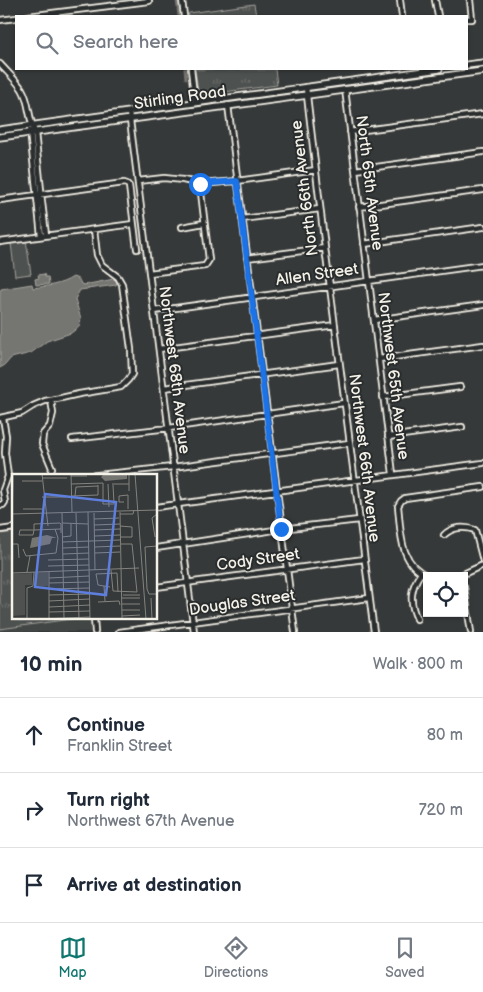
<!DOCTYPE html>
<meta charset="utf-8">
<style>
body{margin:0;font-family:"Balsamiq Sans",sans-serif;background:#f6f6f7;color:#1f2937}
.controls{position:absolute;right:15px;bottom:15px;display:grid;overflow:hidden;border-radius:0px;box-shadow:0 1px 4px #0004}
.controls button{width:45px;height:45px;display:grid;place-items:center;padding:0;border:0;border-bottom:1px solid #e0e1e3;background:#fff;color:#1f2937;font:25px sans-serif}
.stop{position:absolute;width:15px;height:15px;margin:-11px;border:4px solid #1a73e8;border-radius:50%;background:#fff}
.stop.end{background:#1a73e8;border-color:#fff;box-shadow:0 1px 5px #0008}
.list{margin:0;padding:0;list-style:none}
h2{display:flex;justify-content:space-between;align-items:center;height:65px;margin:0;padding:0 20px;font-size:21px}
h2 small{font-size:16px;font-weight:400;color:#747a83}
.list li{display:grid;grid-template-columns:32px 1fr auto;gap:15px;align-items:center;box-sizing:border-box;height:75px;padding:0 20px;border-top:1px solid #e0e1e3}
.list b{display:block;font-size:19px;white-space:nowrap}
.list p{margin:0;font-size:16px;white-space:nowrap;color:#747a83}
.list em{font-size:16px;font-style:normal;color:#747a83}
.icon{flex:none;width:28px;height:28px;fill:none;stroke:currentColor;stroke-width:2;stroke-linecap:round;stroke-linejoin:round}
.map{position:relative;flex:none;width:483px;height:632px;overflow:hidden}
.search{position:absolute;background:#fff;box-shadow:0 1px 4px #0004;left:15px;right:15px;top:15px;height:55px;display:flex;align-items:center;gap:12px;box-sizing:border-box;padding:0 18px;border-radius:0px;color:#747a83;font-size:19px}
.sheet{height:290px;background:#fff}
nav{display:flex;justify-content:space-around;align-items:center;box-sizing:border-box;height:70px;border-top:1px solid #e0e1e3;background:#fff;font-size:14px;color:#747a83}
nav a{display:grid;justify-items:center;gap:2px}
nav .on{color:#0f766e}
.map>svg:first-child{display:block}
</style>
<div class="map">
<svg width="483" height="632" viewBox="0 0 483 632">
<defs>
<pattern id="grass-tufts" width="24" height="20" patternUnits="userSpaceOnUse" patternTransform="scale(1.25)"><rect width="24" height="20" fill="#4e514f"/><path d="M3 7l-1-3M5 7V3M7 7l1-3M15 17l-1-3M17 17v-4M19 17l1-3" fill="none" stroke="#686a68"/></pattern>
</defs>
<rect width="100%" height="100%" fill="#363939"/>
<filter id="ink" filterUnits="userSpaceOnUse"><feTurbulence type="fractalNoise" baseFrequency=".02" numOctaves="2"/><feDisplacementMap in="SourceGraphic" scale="10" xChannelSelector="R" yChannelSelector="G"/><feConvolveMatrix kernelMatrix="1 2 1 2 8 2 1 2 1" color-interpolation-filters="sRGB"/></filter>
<g filter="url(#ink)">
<path fill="#434645" d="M78 618H90L91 632H0V629Z"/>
<path fill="url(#grass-tufts)" stroke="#a1a19c" d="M254 4 256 16H188L189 13Z
M195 69H275L277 85 201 95 198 91Z
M14 532V618H78L0 629V534Z"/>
<path fill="#4e514f" stroke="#a1a19c" d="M26 240 31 274 15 276 11 243Z"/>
<path fill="#757572" stroke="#a8a7a1" d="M44 274 45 277H48L49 284 36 285 35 279 39 278 38 275Z
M73 277C77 278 80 280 81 284L84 285 114 279 117 282 116 285 80 290 75 299 81 319 79 327 71 333 47 341 31 353 11 358 5 365 0 368V291L1 289 32 284 33 288C47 286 61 285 73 277Z"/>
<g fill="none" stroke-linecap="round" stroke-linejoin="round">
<path stroke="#757572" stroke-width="3" d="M177 0 179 16
M185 69 186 78"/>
<defs>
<path id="minor" d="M182 0 184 16
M400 0 402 16
M435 0 438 16
M28 16 149 1
M467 19H472L470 0
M0 20 16 18
M0 64C7 72 16 80 22 89 30 102 28 118 35 132L41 190V194L46 235
M191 69 195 103
M306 87 325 248 374 632
M345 89 393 474
M228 105 295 632
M129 112 194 632
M30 131 41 236
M350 132 483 114
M355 170 483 152
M138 181 164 178 183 180 200 184 237 181 316 170
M0 200 124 183 127 184 129 186 137 249
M359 207 483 190
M242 219 320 209
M182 227 204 223
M0 242 133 224
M364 244 483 227
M247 258 325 248
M149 273 205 266 209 260 200 184
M154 311 483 265
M374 320 483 305
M159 349 335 325
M379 359 483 345
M164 388 339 364
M383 397 460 387
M0 418 22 413 33 406 45 401 61 398 79 394 121 387 128 380 132 374 131 349 122 284 118 277 102 265 97 255 94 229
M388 437 462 427
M72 439 169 428 344 403
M50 476 52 468 42 444 43 434 50 426 53 413 51 400
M88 476 173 467 349 443
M0 505H3L5 502 3 490 8 476 5 453 6 436 3 418
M156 507 483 463
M0 530 14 528
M444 535C452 527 464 526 475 530L483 561
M156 548 281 529 359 520
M428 576C399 564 401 532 398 506L401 501 405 498 483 487
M459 576 483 565
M156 587 364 559
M464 587 471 632
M94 618 95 632
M417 619C409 602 410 588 421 573
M119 632 369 598"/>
<path id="major" d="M467 65 483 63
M0 130 439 69
M0 137 483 71"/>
</defs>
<use href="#minor" stroke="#f4f1e8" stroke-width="8"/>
<use href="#major" stroke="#f4f1e8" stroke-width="9"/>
<use href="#minor" stroke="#2a2d2e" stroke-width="4.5"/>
<use href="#major" stroke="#2a2d2e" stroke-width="5.5"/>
</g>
</g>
<g fill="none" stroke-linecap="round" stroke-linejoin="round" filter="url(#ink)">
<path stroke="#1a73e8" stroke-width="6" d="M200 184 237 181 281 529"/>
</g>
<g text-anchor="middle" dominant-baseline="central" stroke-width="4" stroke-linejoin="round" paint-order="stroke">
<g font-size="16" fill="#f4f1e8" stroke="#2a2d2e">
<text transform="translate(180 98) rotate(-8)">Stirling Road</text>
<text transform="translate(369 183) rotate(83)">North 65th Avenue</text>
<text transform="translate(305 188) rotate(-97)">North 66th Avenue</text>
<text transform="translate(317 275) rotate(-8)">Allen Street</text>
<text transform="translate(174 370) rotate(83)">Northwest 68th Avenue</text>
<text transform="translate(393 376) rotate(83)">Northwest 65th Avenue</text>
<text transform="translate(364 458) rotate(83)">Northwest 66th Avenue</text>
<text transform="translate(258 560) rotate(-8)">Cody Street</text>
<text transform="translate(242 603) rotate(-8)">Douglas Street</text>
</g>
</g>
<g transform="translate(12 474)">
<rect width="145" height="145" fill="#363939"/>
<path d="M36 98V112L22 113V99Z" fill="#4e514f"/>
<path d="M20 99V111H13V141L0 142V100Z" fill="#4e514f"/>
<path d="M92 0H115V5L93 7 89 3ZM35 61 45 64H40L38 70 18 74 20 64Z" fill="#757572"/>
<path fill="none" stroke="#82837f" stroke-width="1" d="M30 0 36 52M59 0 60 38M117 0V17M123 0 134 145M59 2H75M30 4H55M10 7H30M59 10 91 9V30H102L101 11M96 10 97 33M100 10H117M59 22 86 21V11M63 22 64 13 86 12M30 23H54M112 28H107V22L116 21V35M11 35H30M76 38 78 145M108 38 110 145M50 39 52 145M64 39 67 145M82 39 83 96M0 40 145 36M108 40H121L122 36M82 45 107 44M50 49 76 50M82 51 108 50M108 52 120 53V63H109M0 55 1 0M49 55 22 56H8L7 61H21L22 56V50L48 49 49 50V59M82 56 108 55M82 62 108 61M50 63 59 62V50M143 63 140 44 145 40M50 68 108 66M0 70H6L7 84M145 72 133 73 135 115 137 120H145M83 73 108 72M51 74 77 73M11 75 14 82 44 79 46 64 43 55M83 79 108 78M51 80 77 79M145 83V108M36 86 77 85M36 92 77 91M99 96 101 117 125 118 120 70H109M15 98 18 82M37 98V145M0 99 127 94M37 104 77 102M37 109 77 108M92 112 93 127M98 113 86 111 84 100 105 99 106 118M37 115 78 114M37 121 78 120M111 121H128M110 124H128M139 124 140 145M37 127 78 125M86 128 107 127 108 131M110 130H128M37 133 78 131M110 136H128M37 138 78 137M110 142 128 141M15 145V114L21 112 22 98M28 145 78 143"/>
<path fill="#5e7fdd" fill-opacity="0.15" stroke="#5e7fdd" stroke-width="2.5" d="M33 20 104 28 94 121 23 113Z"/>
<rect width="145" height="145" fill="none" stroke="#f4f1e8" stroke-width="2.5"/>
</g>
</svg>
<div class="controls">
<button><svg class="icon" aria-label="locate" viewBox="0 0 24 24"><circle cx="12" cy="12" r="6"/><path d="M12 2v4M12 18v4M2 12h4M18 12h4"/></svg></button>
</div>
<div class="stop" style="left:200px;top:184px"></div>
<div class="stop end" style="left:281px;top:529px"></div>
<div class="search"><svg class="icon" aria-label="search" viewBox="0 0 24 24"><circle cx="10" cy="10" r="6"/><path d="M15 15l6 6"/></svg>Search here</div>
</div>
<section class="sheet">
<h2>10 min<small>Walk · 800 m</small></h2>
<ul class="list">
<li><svg class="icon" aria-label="ahead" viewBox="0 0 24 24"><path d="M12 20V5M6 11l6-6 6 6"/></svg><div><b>Continue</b><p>Franklin Street</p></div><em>80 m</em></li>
<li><svg class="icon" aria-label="right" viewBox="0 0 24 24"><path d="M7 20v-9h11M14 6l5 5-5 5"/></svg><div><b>Turn right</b><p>Northwest 67th Avenue</p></div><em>720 m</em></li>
<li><svg class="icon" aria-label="arrive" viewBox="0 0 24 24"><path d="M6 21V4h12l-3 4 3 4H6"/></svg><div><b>Arrive at destination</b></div></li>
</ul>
</section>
<nav>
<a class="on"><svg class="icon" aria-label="map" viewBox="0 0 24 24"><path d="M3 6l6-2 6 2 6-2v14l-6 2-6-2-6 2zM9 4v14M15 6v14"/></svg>Map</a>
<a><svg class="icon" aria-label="directions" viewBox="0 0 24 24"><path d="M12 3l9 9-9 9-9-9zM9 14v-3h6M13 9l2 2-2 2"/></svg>Directions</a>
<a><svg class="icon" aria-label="saved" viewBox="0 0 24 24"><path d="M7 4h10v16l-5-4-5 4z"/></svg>Saved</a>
</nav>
